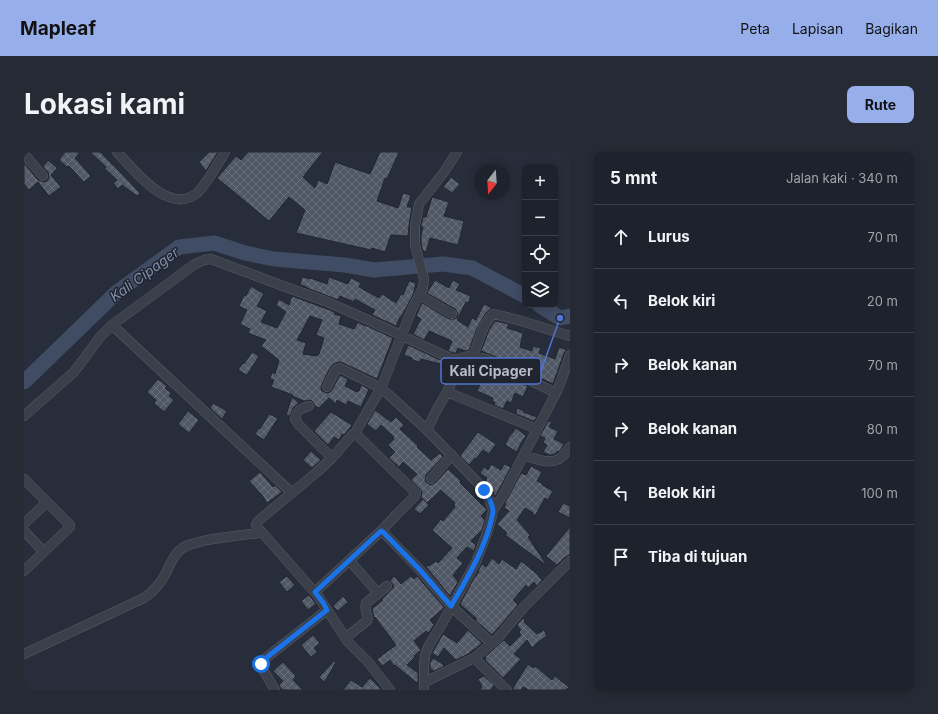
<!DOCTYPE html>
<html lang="id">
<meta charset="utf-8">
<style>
body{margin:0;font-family:Inter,sans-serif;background:#252a34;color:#f1f3f6}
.controls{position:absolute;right:12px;top:12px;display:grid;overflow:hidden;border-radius:8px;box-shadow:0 2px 10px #0003}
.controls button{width:36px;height:36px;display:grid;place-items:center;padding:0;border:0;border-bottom:1px solid #3b3f48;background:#1d222c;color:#f1f3f6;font:20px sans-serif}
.compass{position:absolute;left:450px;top:12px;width:36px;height:36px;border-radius:50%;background:#1d222c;box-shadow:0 2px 10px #0003;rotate:197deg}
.stop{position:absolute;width:12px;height:12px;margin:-9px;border:3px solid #1a73e8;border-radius:50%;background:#fff}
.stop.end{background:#1a73e8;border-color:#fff;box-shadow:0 1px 4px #0008}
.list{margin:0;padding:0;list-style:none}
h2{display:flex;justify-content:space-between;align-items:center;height:52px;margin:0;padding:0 16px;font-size:17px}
h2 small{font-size:13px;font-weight:400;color:#a0a4a9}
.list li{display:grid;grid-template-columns:26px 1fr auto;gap:12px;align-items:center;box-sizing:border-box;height:64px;padding:0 16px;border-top:1px solid #3b3f48}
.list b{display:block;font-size:15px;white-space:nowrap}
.list em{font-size:13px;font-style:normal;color:#a0a4a9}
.icon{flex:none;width:22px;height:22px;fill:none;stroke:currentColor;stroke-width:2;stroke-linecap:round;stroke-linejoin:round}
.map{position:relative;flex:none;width:546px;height:538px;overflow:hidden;border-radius:8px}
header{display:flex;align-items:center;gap:24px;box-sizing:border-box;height:56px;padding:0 20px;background:#96afea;color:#111}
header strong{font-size:19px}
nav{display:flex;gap:22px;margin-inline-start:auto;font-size:14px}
.intro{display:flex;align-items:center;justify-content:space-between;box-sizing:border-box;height:96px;padding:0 24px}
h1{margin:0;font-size:28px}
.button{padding:10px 18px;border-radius:8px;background:#96afea;color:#111;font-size:14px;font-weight:700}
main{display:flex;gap:24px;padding:0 24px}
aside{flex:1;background:#1d222c;border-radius:8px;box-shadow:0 2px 10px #0003}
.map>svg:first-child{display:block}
</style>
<header>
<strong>Mapleaf</strong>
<nav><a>Peta</a><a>Lapisan</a><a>Bagikan</a></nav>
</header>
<div class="intro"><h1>Lokasi kami</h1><a class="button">Rute</a></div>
<main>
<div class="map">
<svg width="546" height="538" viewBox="0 0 546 538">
<defs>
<pattern id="building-cross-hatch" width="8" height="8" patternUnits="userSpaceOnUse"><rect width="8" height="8" fill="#505765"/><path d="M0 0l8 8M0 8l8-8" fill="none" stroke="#676d7a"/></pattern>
</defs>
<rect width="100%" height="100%" fill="#272d3a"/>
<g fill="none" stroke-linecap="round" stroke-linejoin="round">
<path stroke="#404c63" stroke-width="15" d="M515 153 536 166 546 164
M0 230 93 140 155 95 190 91 221 101 250 107 321 113 350 118 419 112 448 116 501 144"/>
</g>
<path fill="url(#building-cross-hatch)" stroke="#212631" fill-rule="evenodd" d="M41 0H56L51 6 67 24 60 30 45 14 43 15 35 8Z
M66 0H76L97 21 116 41 113 44 98 33 94 37 89 31 93 28 80 16 82 15Z
M185 0H194L182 19 175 10Z
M224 0H299L279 25 291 36 294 28 303 32 311 10 346 22 356 0H375L363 27 361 26 353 49 374 56 379 41 387 43 383 55H388L385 73 384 84 367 83 361 100 348 96 347 98 272 81 281 58 265 45 245 69 193 26 212 4 217 8Z
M24 8 33 16 27 23 37 35 25 44 14 30 5 38 0 32V11L14 28 20 30 23 29 25 26 24 20 19 15Z
M427 25 436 32 428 41 419 35Z
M408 45 425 50 420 64 440 69 434 93 406 86 402 100 399 99 397 92V84L399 75H397L399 65H402Z
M278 125 286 127V126L303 132 305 125 324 132 327 126 337 131 335 135 355 146 358 142 372 151 377 142 379 143 385 129 392 131 389 143 377 165H376L372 174 348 163 351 158 331 147 330 150 316 144 314 148 283 136V135L276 133Z
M411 128 425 136 429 128 436 132 432 138 447 144 444 151 442 150 433 168 444 175 448 166 452 168 460 152 468 156 462 161 458 167 452 179 445 198 441 199 434 196 432 201H429L424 199 428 189 405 179 400 188 389 182 397 167 392 164 398 151 425 167H431L433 165 434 162 431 157 403 141Z
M227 134 240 142 233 154 243 159 237 170 253 176 262 160 252 153 255 147 265 153 268 144 311 160 310 162 317 164 315 172 330 177 334 170 341 174V173L369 186 353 227 319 211 315 210 309 212 307 214 298 232 297 236 298 239 303 241 306 240 308 238 316 223 324 227 321 234 333 240 334 239H335L337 233 345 237 337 255 324 249 322 253 313 248 312 252 305 246 295 256 291 254 289 250 287 248 280 249 268 244 269 243 247 235 250 228 246 227 248 220 251 222 255 208 237 194 242 188 224 181 226 177 216 172 223 158 215 154 220 143 222 144ZM286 164 298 168 292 183 300 186 295 202H294L293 204 279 202 282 191 273 188Z
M471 169H472L485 172 483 176 499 181 496 195 508 199 509 194 517 196 515 201 531 207 535 195 543 198 540 201 529 232 465 202 457 199 465 178Z
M384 193 425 212V214L397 207 396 210 388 208V206L380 203Z
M228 200 235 204 223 223 214 218 219 211 220 212Z
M452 211 460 213 504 234 499 245 491 241 487 251 483 249 479 257 470 253 471 250H468L469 246 453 239 459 226 456 224 457 223 449 219Z
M134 227 143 234 141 236 147 241 145 244 150 248 140 260 130 251 132 248 123 240Z
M268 245 275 251 269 256 266 264 262 263Z
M189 251 203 259 198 267 186 256Z
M493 256 500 259 499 260 513 265 510 269 492 262Z
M351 258 367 270 372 265 380 273 376 277 394 294 393 295 407 308 416 301 419 305 402 323 401 329 403 331 406 333 411 331 424 317 437 329 436 331 463 358 457 364 461 368 458 378 447 389 452 393 450 399 443 395 442 396 433 406 439 411 429 423 434 430 426 444 402 415 404 413 405 414 412 409 414 411 428 396 408 378 417 367 419 369 431 355 430 353 431 351 417 338 403 351 397 345 398 340 396 337 387 328 393 322 379 310 375 315 365 306 371 300 364 293 370 287 369 286 370 285 357 273 352 279 343 272Z
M164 259 175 268 165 281 154 272Z
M307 260 328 273 320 283 318 282 315 288 310 285 304 293 290 279Z
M245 262 254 266 240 288 231 282 235 276 236 277Z
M524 269 528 270 525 275 534 279 530 287 540 292 535 300 533 299 531 302 526 303 519 300 523 293 519 291 521 286 516 284Z
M492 276 502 284 497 291 493 300 481 293 485 285Z
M454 280 472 292 465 302 459 298 452 307 451 306 445 313 436 304Z
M287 299 297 308 288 316 279 308Z
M467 312 477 318 480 312 487 315 471 345 469 340 461 330 463 326 456 321 460 315 464 318Z
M507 314 518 320 513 329 519 332 518 333 529 339 524 348 521 346 511 364 508 360 501 356 493 368 506 383 504 385 522 412V413L481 383 483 381 473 372 485 359 480 356 482 352 481 351 497 321 502 323Z
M236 320 249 335 251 333 258 340 243 351 238 343 225 329Z
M399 347 405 353 396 362 390 357Z
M539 351 546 354V366L534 360Z
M546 375V403L541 405 533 413 522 404Z
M468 406 475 412 478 407 492 417 497 409 511 420 518 428 513 434 510 430 504 436 502 433 489 448 494 453 468 483 451 468 453 467 436 452 450 426 455 420 454 419 458 412 462 415Z
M263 424 271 433 263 440 255 430Z
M370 424 377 432 387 424 390 427 393 424 420 455V456L406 468 410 473 406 479 404 481 402 479 390 489 397 498 390 504 391 505 383 513 394 521V529L393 531 371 513 370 514 366 508 358 514 353 507 372 493 351 465 350 466 348 457 359 448 358 447 370 435 368 431 366 429Z
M285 443 292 452 284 458 277 449Z
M319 444 324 450 314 459 309 454Z
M499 466 501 469 500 470 513 482 520 478 523 484 514 490 508 496 503 488 490 502 497 507 479 526 461 508 462 506 461 505 480 488 486 494 497 483 495 480 497 478 493 473Z
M444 478 458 491 451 497H450L444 502 432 508 420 496 414 505 408 501 419 482 433 491Z
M289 483 296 491 290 496 293 500 287 505 277 493Z
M409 506 420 513 419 515 410 519 406 516V511Z
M310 509 312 510 303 526 300 530 295 525Z
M259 510 272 524 269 528 279 538H259L256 535 255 533 259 529 249 519Z
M504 512 509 516 511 514 528 528 531 524 546 536V538H505L499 535 497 538H489V536Z
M460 524 470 533 467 538H456L458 534 454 527Z
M346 526 358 538H319L327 528 338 535Z"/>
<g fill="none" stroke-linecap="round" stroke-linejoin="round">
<defs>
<path id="minor" d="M93 0C110 18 145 64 173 41 183 32 194 11 201 0
M0 2 19 24
M395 143 428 162
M88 173 268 341
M449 204C454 192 459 169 470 162L494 168 546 184
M303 235 312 217 316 216 357 236 364 242 403 278 455 332 464 344 469 358 468 364 463 381 452 410 419 470 404 495 401 503 400 514V538
M423 240 513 277
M285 254C276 257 273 258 271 267L275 273 308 306
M0 264 50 220 76 185 88 173 171 112 180 108 187 107 259 134 301 149 342 167 428 207H434L448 203 462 207 532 241
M403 278 411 261 423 240 434 217 440 206
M331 281 392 341 391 344 373 362 357 379
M500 303C509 306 525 313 535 307 539 305 543 299 546 295
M0 327 46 373V375L0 419
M407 327 428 303
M469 358 479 343 532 241 537 229 546 203
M0 372 23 350
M0 379 20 400
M325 408 354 441
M291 440 357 379 359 380 396 418 427 454 467 491
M321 486 343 469 344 467C343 462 340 457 342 451L363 434
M0 502 120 446C130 439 137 431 142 421 145 416 146 411 149 407 152 402 157 396 162 394 168 391 176 390 183 388 201 385 219 382 238 381
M450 506 483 538
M401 530 450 506 474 486 500 455 546 409
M251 538 238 516 237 513 238 509 303 458
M366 538 345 511 324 490 294 444 235 377 232 373 234 369 293 320 308 306 328 283 331 281 357 236 388 157 399 136 400 127 391 93V74L395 52 420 20 433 0"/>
</defs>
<use href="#minor" stroke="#585d68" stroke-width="10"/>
<use href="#minor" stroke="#3a3f4a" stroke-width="9"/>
</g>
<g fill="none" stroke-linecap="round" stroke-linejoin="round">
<path stroke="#1a73e8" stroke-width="5" d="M237 512 238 509 242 506 303 458 300 452 291 440 357 379 359 380 396 418 427 454C442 428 458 402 466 373 467 368 469 363 469 358 468 351 464 344 460 338"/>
</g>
<g text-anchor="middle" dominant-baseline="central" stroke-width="3" stroke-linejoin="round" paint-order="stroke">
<g font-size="14" font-style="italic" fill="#818faa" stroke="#1f242f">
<text transform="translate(120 122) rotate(-36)">Kali Cipager</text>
</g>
</g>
<path fill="none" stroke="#5374d2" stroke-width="1.5" d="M536 166L517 219"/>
<circle fill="#5374d2" stroke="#1f242f" stroke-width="1.5" cx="536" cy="166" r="4"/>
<rect fill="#1f242f" stroke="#5374d2" stroke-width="1.5" x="417" y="206" width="100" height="26" rx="4"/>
<g font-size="14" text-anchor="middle" font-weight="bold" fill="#b6bac6">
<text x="467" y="224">Kali Cipager</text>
</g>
</svg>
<div class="controls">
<button>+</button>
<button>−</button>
<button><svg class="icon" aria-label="locate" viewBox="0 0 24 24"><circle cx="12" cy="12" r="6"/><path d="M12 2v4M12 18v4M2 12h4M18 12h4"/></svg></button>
<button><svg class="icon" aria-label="layers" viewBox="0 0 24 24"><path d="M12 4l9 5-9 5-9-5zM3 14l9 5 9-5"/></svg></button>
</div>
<svg class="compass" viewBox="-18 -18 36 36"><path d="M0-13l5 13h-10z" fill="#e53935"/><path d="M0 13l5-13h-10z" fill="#a0a4a9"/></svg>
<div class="stop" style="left:237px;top:512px"></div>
<div class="stop end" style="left:460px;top:338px"></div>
</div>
<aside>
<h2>5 mnt<small>Jalan kaki · 340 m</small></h2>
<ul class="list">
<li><svg class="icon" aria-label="ahead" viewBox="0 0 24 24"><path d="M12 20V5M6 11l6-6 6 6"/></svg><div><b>Lurus</b></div><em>70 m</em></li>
<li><svg class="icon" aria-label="left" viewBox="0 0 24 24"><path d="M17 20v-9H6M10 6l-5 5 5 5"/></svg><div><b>Belok kiri</b></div><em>20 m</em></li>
<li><svg class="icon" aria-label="right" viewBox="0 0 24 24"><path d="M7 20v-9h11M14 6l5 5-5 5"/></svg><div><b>Belok kanan</b></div><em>70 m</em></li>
<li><svg class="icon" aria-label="right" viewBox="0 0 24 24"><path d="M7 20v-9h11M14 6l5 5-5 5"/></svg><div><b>Belok kanan</b></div><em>80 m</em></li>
<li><svg class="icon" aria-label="left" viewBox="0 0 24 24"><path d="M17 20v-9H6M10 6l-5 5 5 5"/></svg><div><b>Belok kiri</b></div><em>100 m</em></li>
<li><svg class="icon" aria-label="arrive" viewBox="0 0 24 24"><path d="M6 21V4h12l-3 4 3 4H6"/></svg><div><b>Tiba di tujuan</b></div></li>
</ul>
</aside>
</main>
